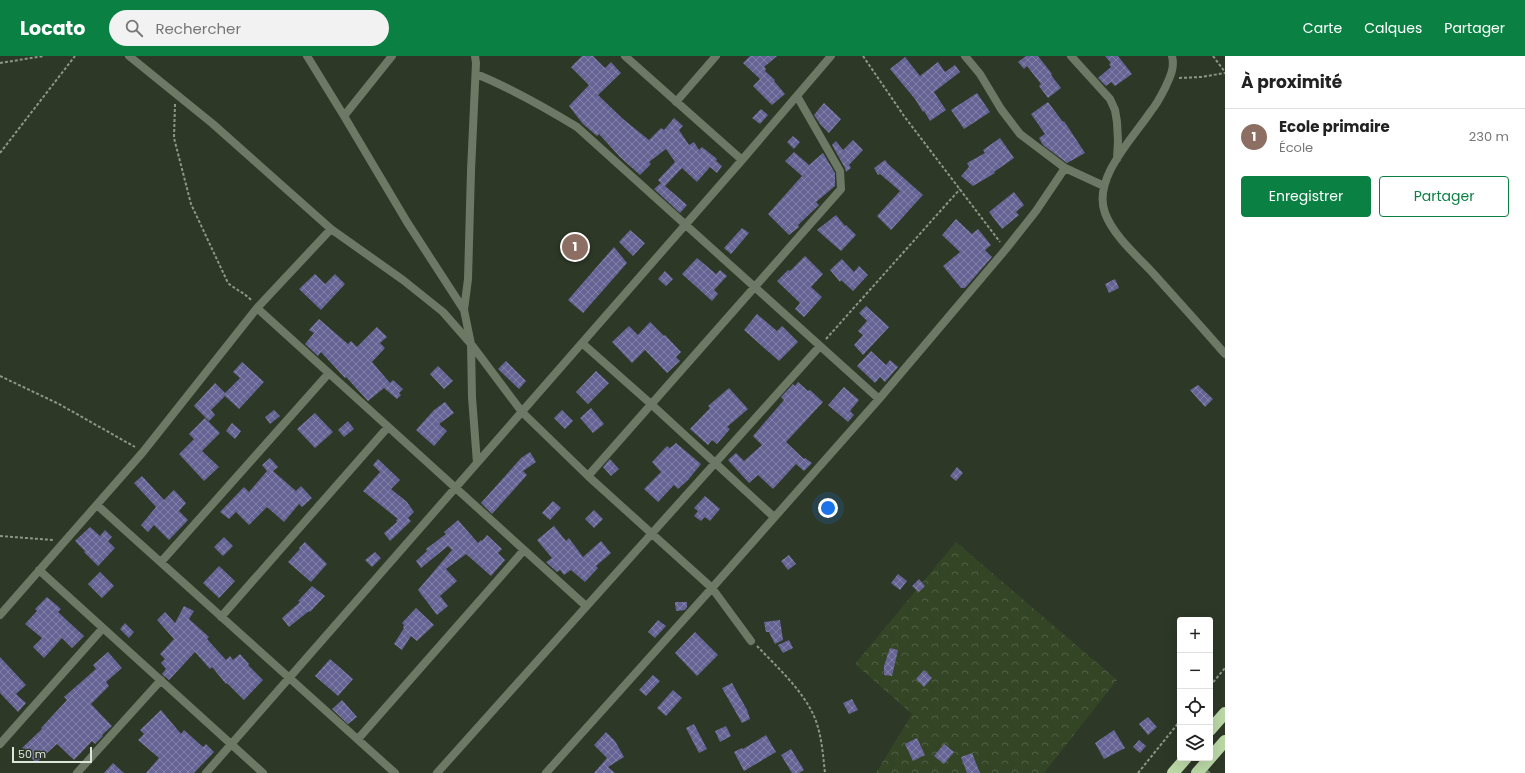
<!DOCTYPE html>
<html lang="fr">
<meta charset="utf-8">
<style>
body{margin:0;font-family:Poppins,sans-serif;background:#f2f2f2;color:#222}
.controls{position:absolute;right:12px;bottom:12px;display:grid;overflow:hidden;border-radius:4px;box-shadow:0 4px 16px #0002}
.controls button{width:36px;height:36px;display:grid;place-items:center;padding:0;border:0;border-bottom:1px solid #e0e0e0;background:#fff;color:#222;font:20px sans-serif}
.scale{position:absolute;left:12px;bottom:10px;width:80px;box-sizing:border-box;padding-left:4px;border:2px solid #dee5da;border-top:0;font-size:11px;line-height:14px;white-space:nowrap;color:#dee5da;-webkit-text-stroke:3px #2e3827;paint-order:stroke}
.you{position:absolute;left:828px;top:452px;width:14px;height:14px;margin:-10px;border:3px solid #fff;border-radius:50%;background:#1a73e8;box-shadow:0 0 0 6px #1a73e833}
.badge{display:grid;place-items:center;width:26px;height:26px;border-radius:50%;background:#0b8043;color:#fff;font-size:13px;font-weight:700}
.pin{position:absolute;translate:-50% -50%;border:2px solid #fff;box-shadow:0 1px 4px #0006}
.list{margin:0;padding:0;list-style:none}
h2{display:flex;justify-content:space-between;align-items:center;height:52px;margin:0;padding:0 16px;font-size:17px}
h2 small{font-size:13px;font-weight:400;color:#767676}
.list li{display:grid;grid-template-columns:26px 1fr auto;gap:12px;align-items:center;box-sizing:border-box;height:56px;padding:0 16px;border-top:1px solid #e0e0e0}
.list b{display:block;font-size:15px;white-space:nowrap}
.list p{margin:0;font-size:13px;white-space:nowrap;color:#767676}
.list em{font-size:13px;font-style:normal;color:#767676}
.actions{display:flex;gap:8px;padding:12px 16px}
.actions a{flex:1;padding:9px 0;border:1px solid #0b8043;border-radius:4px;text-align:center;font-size:14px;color:#0b8043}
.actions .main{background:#0b8043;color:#fff}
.icon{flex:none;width:22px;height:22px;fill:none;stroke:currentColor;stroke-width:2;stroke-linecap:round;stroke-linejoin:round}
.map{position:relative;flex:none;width:1225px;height:717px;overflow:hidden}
header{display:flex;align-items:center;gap:24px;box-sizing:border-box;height:56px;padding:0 20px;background:#0b8043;color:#fff}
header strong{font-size:19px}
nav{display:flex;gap:22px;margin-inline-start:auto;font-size:14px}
.search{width:280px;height:36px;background:#f2f2f2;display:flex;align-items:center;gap:10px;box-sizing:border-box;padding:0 14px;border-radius:22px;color:#767676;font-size:15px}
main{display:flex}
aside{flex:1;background:#fff}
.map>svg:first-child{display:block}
</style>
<header>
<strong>Locato</strong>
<div class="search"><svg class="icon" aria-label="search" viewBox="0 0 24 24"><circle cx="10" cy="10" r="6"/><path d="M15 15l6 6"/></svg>Rechercher</div>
<nav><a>Carte</a><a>Calques</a><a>Partager</a></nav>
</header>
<main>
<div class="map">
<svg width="1225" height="717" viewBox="0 0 1225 717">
<defs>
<pattern id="forest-crowns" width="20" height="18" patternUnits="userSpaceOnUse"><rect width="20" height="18" fill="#344526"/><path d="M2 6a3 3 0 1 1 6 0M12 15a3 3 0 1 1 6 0" fill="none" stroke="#516045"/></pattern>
<pattern id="building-cross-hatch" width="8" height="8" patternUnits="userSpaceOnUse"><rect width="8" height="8" fill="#666494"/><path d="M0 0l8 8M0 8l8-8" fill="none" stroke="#8381a7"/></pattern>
</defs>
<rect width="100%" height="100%" fill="#2e3827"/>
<path fill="url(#forest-crowns)" d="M956 486 1117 624 1044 717H876L912 658 855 608Z"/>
<path fill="url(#building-cross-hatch)" d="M582 0H593L605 12 611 6 621 17 598 39 623 63 649 84 661 72 664 74 674 62 683 70 679 74 689 89 694 86 699 94 702 91 717 103 716 105 722 110 717 117 710 111 697 126 682 112 665 130 687 149 680 157 654 133 661 127 658 124 675 106 666 93 649 106 651 108 640 119 620 101 599 78 597 80 583 68 569 50 589 29 571 11Z
M750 0H777L764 11 766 13 765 15 775 24 774 25 785 38 772 49 753 30 760 23 743 7Z
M1026 0H1038L1052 18 1051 19 1061 32 1048 42 1039 30 1041 28 1027 10 1024 13 1018 6Z
M1105 0H1118L1132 18 1115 30 1111 26 1106 30 1098 22 1111 11 1109 8 1111 7Z
M905 1 920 20 938 6 945 16 955 9 960 16 934 36 946 54 930 65 924 55 923 56 915 43 890 13Z
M977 37 990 56 964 73 951 54Z
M1048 46 1063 66 1064 65 1085 97 1067 107 1043 89 1039 82 1045 78 1031 58Z
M824 47 841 63 829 77 820 68 814 59Z
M761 53 768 59 760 68 752 62Z
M793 80 800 86 794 93 787 86Z
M1000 82 1014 102 994 116 995 117 973 130 961 120 969 111 967 107 985 97 983 94Z
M853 84 863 94 849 109 851 112 846 116 845 112 832 89 836 85 843 94Z
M794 96 809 109 823 97 835 117V130L816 146 819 149 798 169 799 171 789 179 768 158 802 120 785 105Z
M885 104 888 108 923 139 891 174 877 160 900 135 880 118 878 119 874 112Z
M1014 136 1024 149 1016 156 1019 159 1002 173 989 156Z
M836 159 845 170 846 169 856 179 841 195 817 174Z
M956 163 972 178 978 173 991 189 985 194 992 201 965 232H961L943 210 960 196 942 179Z
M742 172 749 177 731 198 724 192Z
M630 174 645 187 633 200 619 186Z
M614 191 627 207 583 257 568 244Z
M805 200 823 218 811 231 822 241 804 261 795 253 800 247 777 225 788 214 790 215Z
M697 202 716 218 720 214 727 220 714 234 718 238 712 245 682 218Z
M842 203 854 216 859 210 868 219 853 235 841 224 840 226 830 214Z
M665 215 673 223 666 230 658 223Z
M315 218 325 228 335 218 345 228 321 254 299 233Z
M1115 223 1119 232 1109 237 1105 228Z
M866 250 889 271 863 299 854 289 863 279 858 275 867 265 859 257Z
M757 258 777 275 782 270 798 286 779 305 744 274Z
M319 263 348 288 351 285 357 291 377 271 387 281 380 287 385 292 372 306 390 327 393 324 403 333 399 337 401 339 397 343 384 332 368 345 346 321 345 322 321 296 318 300 305 288 314 277 309 274Z
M650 266 664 280 665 279 681 296 676 301 680 305 667 317 645 294 632 307 612 286 629 270 638 279Z
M871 295 886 309 890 304 898 311 885 326 880 321 875 327 857 310Z
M506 305 526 325 519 333 498 313Z
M242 306 264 326 239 353 225 340 211 354 215 359 209 365 194 350 215 327 225 337 240 322 233 316Z
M438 310 453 325 444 333 430 318Z
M596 315 609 327 588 348 576 336Z
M798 326 808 335 810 334 823 346 786 386 804 403 805 402 812 407 804 415 796 408 773 433 758 419 749 427 728 404 736 397 744 405 762 389 753 380 784 344 781 341 793 328 795 330Z
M1198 329 1213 343 1205 351 1190 334Z
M844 331 859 344 850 355 854 359 848 366 828 349Z
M729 332 748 353 727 371 730 373 717 388 712 384 708 389 690 373 710 352 708 350Z
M445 346 454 357 439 368 447 375 434 390 416 374 434 354Z
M591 352 604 368 593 377 580 362Z
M274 354 280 360 270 368 265 361Z
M562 354 573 365 565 373 554 362Z
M315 357 333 376 315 392 297 373Z
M205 362 220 377 202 395 219 411 204 425 179 398 194 383 189 378Z
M348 365 354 373 344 381 338 374Z
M232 367 241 375 235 383 226 375Z
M676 387 701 408 688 424 678 433 674 429 658 446 644 433 661 416 652 406 667 390 670 392Z
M530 396 536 406 523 415 527 419 492 458 481 447 521 402Z
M270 402 278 411 273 415 296 435 301 430 312 442 302 451 299 448 284 466 267 451 249 469 236 456 229 463 220 456 244 431 249 436 267 415 262 409Z
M378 403 400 424 391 433 407 446 414 456 408 462 411 465 390 485 384 477 397 466 396 464 398 463 363 435 380 416 373 409Z
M610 403 619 413 611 420 603 411Z
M957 411 963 417 956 425 950 420Z
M142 420 164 444 174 434 186 447 179 455 188 464 169 484 154 469 148 476 141 469 156 451 134 427Z
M705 440 720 453 710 465 705 461 701 465 694 460 698 455 694 452Z
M553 445 561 452 550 464 542 457Z
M594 454 603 463 594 472 585 463Z
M458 464 478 487 481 484 482 485 487 479 502 493 498 497 505 504 491 520 466 498 446 513 457 525 440 540 448 550 437 559 418 534 452 494 448 490 421 512 416 505 427 495 426 493 446 478 444 476Z
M554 470 566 485 569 482 583 501 601 485 611 497 596 510 598 512 585 526 571 514 564 519 560 514 557 516 546 506 552 502 537 484Z
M90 471 100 480 105 474 112 481 108 485 115 492 98 510 84 496 85 495 75 485Z
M224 481 233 490 223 500 214 491Z
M305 486 327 508 311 526 288 506 300 493 299 492Z
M375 496 381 502 372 511 365 504Z
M789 499 796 508 788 514 781 505Z
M219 510 235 525 219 542 203 527Z
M100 516 114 530 102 542 88 528Z
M898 518 907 525 900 534 891 527Z
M919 523 925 530 919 536 912 530Z
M312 530 325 540 310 556 309 555 289 571 282 562 300 546 298 545Z
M47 541 61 553 58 556 84 580 72 592 62 582 44 602 33 591 42 582 25 568 37 555 35 553Z
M675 546H687V551L685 554 676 555Z
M184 550 194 555 189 563 209 581 207 583 226 604 230 600 233 604 240 598 249 608 248 609 263 624 244 644 227 627 226 628 212 611 210 613 195 596 169 624 162 618 166 613 161 607 165 603 160 598 174 583 157 564 165 556 175 567Z
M416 552 434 569 417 585 411 580 402 594 394 588 404 572 403 571 404 569 402 567Z
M658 564 666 570 655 582 648 576Z
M780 564 783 584 775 588 769 576H766L764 566Z
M125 567 134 576 129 582 120 573Z
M695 576 718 599 697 620 675 597Z
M789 584 793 592 783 597 778 589Z
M890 592 898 594 892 620 884 619V610Z
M108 596 122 612 106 626 109 630 91 648 112 670 102 679 103 680 95 688 92 685 74 704 57 688 36 707 22 692 42 673 41 672 67 644 64 641 96 613 93 609Z
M0 601 26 629 16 638 26 647 18 656 0 637Z
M330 603 353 623 338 640 315 620Z
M924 614 932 622 924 631 916 623Z
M653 619 660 625 646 640 639 634Z
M732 627 747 654 750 663 742 667 722 632Z
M673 634 682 642 666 660 657 652Z
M852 643 858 654 849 658 843 647Z
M342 644 357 661 348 668 332 653Z
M161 654 181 678 184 674 203 691 206 688 214 696 194 717H146L159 702 138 684 144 678 140 674Z
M1148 661 1157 671 1148 679 1139 668Z
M694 668 707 693 699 697 686 672Z
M726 670 731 680 720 686 715 675Z
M1114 674 1125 692 1104 703 1095 687Z
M606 676 615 685 624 701 608 711 615 717H594L607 702 594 689Z
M766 679 776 696 744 715 734 696 742 692 743 693Z
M917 682 925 699 913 705 905 688Z
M1139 684 1146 690 1140 697 1133 691Z
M944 688 954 696 944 708 934 700Z
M791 693 804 714 799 717H792L781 699Z
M972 697 980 717H967L961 701Z
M113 707 124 717H104Z"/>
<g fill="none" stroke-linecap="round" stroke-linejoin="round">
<path stroke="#8d9688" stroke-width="2" stroke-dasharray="3 2" stroke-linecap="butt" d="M863 0 904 60 1000 186
M1213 0 1225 16
M0 7 44 0
M1179 22 1201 21 1225 17
M175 48 174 82 191 148 228 227C236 234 245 237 252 245
M0 97 75 0
M826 283 960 133
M0 320 59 348 135 391
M0 480 53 484
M757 590C778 612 805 636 816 665 822 682 823 700 825 717
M1210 630 1225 612
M1138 717 1180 665"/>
<path stroke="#6d7965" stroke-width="4.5" d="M1202 712 1208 717"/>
<path stroke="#6d7965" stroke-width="8" d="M129 0 213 68 331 173 403 224 443 256 471 288 522 356 588 420 712 532 751 585
M307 0 344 60
M392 0 344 60 407 166 464 254
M475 0 476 7 471 115 468 223 464 254 471 288 472 341 477 407
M625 0 742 104
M965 0 980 18 1001 53 1020 78 1065 112 1104 130
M1071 0 1110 43 1115 54 1117 66 1118 85 1117 103
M1172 0C1175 12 1170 21 1165 32 1161 40 1157 48 1151 55 1134 81 1092 122 1105 157 1113 179 1136 199 1152 216 1176 243 1201 270 1225 298
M476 18C511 32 544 51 577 71L879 343
M676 46 716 0
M257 252 586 550
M582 287 651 348 774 461
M588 420 841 133 840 115 797 40
M97 449 395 717
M161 506 329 317
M39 514 263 717
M0 559 143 396 257 252 331 173
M221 561 388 371
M358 683 524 494
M0 688 103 572
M77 717 161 624
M206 717 742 104 831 0
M437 717 820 290
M546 717 712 532 879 343 1006 193 1036 155 1065 112"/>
<path stroke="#bbd8a6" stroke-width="12" d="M1210 674 1225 657
M1173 717 1186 702
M1197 717 1225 685"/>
</g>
</svg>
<div class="controls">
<button>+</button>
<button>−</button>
<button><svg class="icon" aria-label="locate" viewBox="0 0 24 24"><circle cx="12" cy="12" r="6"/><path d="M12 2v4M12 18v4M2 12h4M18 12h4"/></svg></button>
<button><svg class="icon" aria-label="layers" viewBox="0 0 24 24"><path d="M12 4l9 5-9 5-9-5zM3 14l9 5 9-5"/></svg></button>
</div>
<div class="scale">50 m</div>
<div class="you"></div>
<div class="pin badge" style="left:575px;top:191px;background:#8d6e63">1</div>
</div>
<aside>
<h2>À proximité<small></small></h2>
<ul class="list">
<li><span class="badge" style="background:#8d6e63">1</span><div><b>Ecole primaire</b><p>École</p></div><em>230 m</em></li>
</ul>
<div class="actions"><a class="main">Enregistrer</a><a>Partager</a></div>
</aside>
</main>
